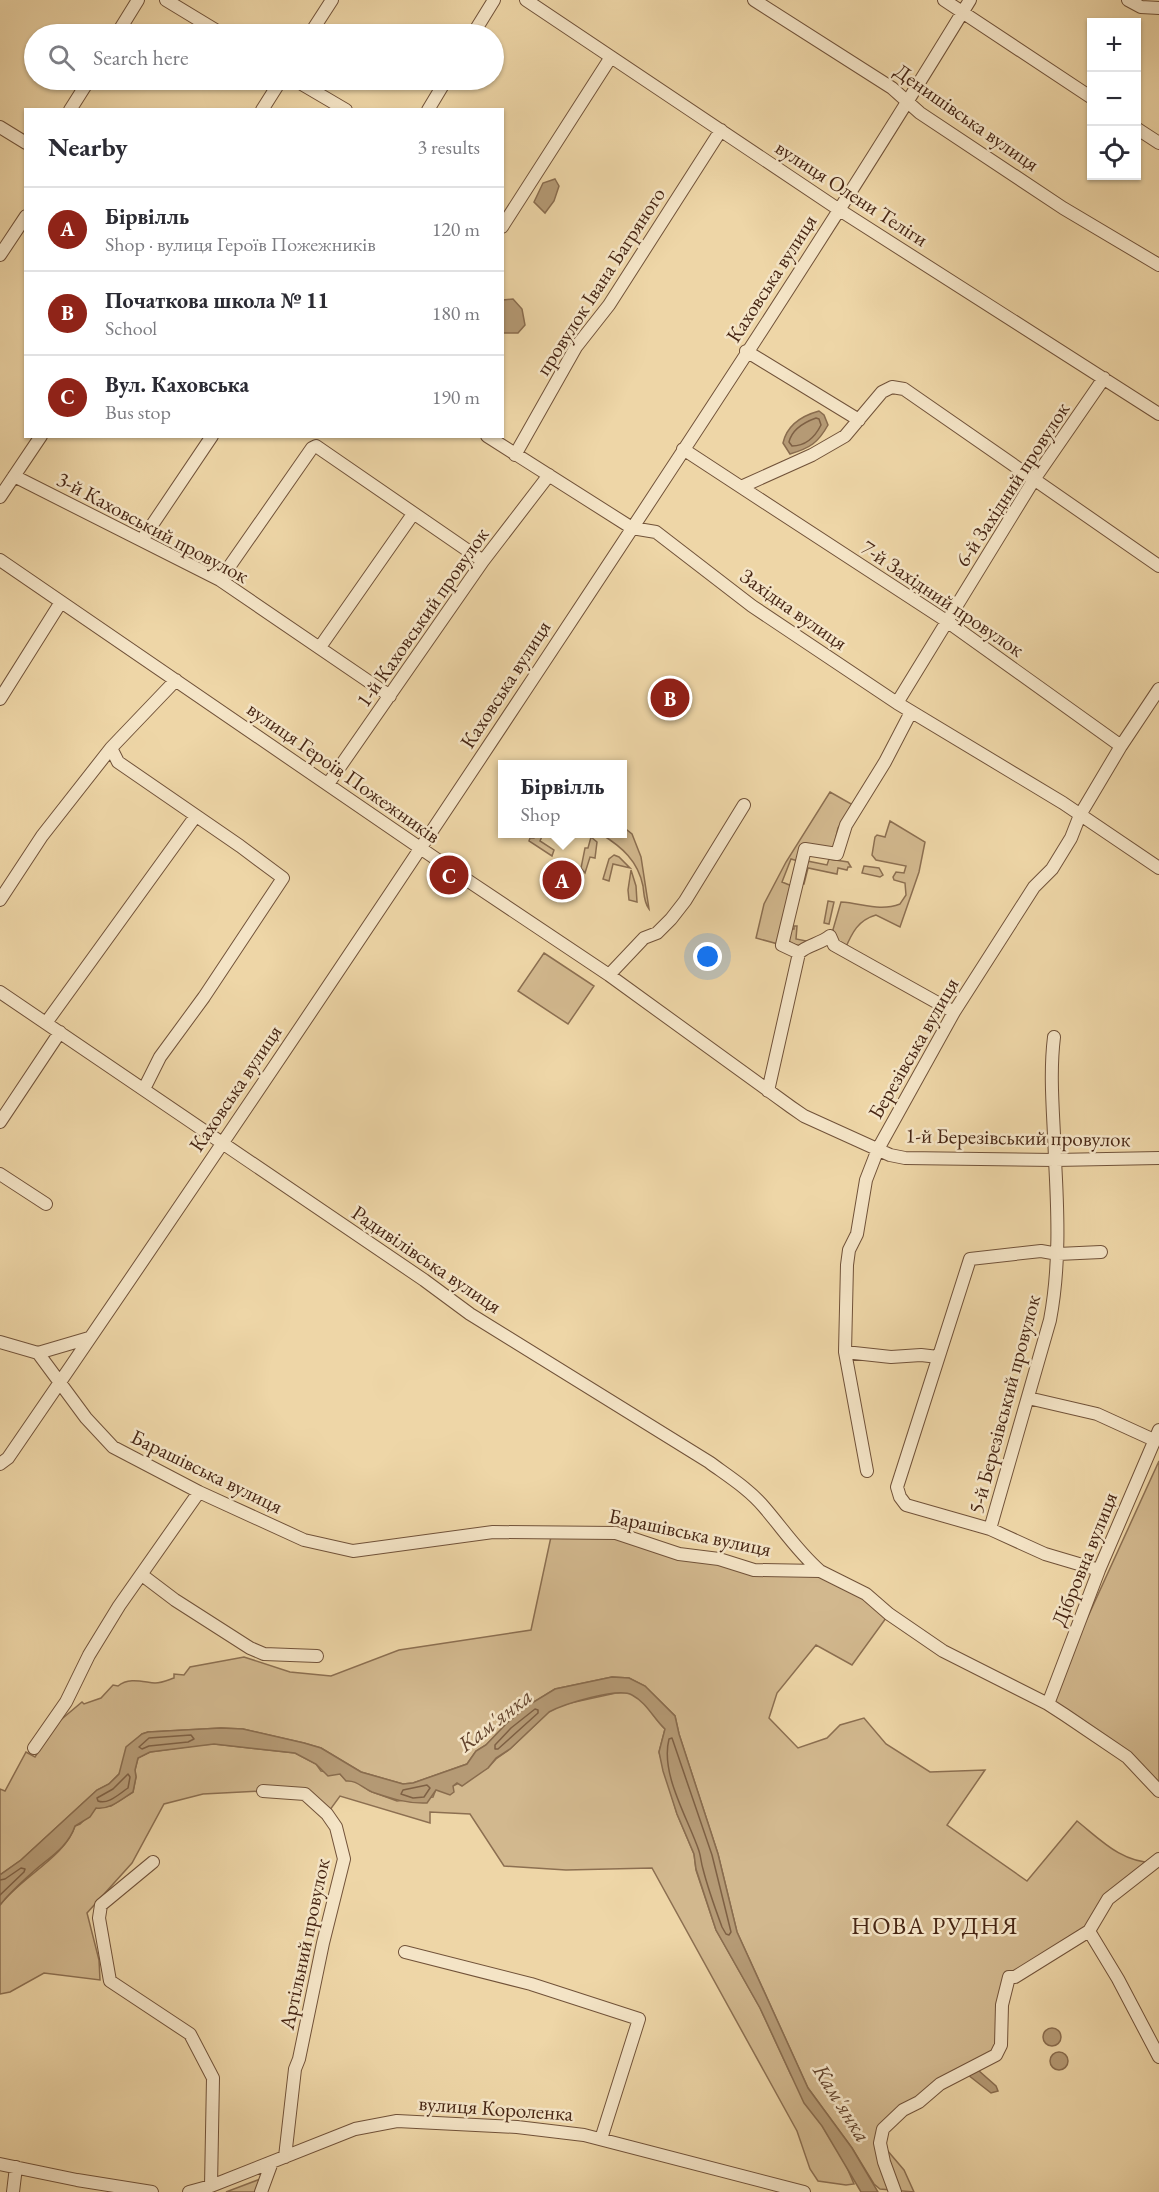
<!DOCTYPE html>
<meta charset="utf-8">
<style>
body{margin:0;font-family:"EB Garamond",serif;background:#f2f2f3;color:#2b2b33}
.controls{position:absolute;right:18px;top:18px;display:grid;overflow:hidden;border-radius:0px;box-shadow:0 2px 4px #0004}
.controls button{width:54px;height:54px;display:grid;place-items:center;padding:0;border:0;border-bottom:2px solid #e1e1e2;background:#fff;color:#2b2b33;font:30px sans-serif}
.you{position:absolute;left:708px;top:957px;width:21px;height:21px;margin:-15px;border:4px solid #fff;border-radius:50%;background:#1a73e8;box-shadow:0 0 0 9px #1a73e833}
.badge{display:grid;place-items:center;width:39px;height:39px;border-radius:50%;background:#8f2418;color:#fff;font-size:20px;font-weight:700}
.pin{position:absolute;translate:-50% -50%;border:3px solid #fff;box-shadow:0 2px 6px #0006}
.popup{position:absolute;left:498px;top:760px;width:129px;height:78px;box-sizing:border-box;display:grid;place-content:center;border-radius:0px;background:#fff;filter:drop-shadow(0 2px 4px #0005);font-size:20px;white-space:nowrap;color:#7c7c81}
.popup b{font-size:22px;color:#2b2b33}
.popup::after{content:'';position:absolute;left:50%;top:100%;margin-left:-12px;border:12px solid transparent;border-top-color:#fff}
.list{margin:0;padding:0;list-style:none}
h2{display:flex;justify-content:space-between;align-items:center;height:78px;margin:0;padding:0 24px;font-size:26px}
h2 small{font-size:20px;font-weight:400;color:#7c7c81}
.list li{display:grid;grid-template-columns:39px 1fr auto;gap:18px;align-items:center;box-sizing:border-box;height:84px;padding:0 24px;border-top:2px solid #e1e1e2}
.list b{display:block;font-size:22px;white-space:nowrap}
.list p{margin:0;font-size:20px;white-space:nowrap;color:#7c7c81}
.list em{font-size:20px;font-style:normal;color:#7c7c81}
.icon{flex:none;width:33px;height:33px;fill:none;stroke:currentColor;stroke-width:2;stroke-linecap:round;stroke-linejoin:round}
.map{position:relative;flex:none;width:1159px;height:2192px;overflow:hidden}
.search{position:absolute;background:#fff;box-shadow:0 2px 4px #0004;left:24px;top:24px;width:480px;height:66px;display:flex;align-items:center;gap:15px;box-sizing:border-box;padding:0 21px;border-radius:33px;color:#7c7c81;font-size:22px}
.panel{position:absolute;background:#fff;box-shadow:0 2px 4px #0004;left:24px;top:108px;width:480px;height:330px;border-radius:0px}
.map>svg:first-child{display:block}
</style>
<div class="map">
<svg width="1159" height="2192" viewBox="0 0 1159 2192">
<rect width="100%" height="100%" fill="#eed6a7"/>
<filter id="stains"><feTurbulence type="fractalNoise" baseFrequency=".00333" numOctaves="4"/><feColorMatrix values="0 0 0 0 .2 0 0 0 0 .09 0 0 0 0 .02 0 0 0 .5 -.17"/></filter>
<radialGradient id="worn" r=".72"><stop offset=".6" stop-color="#630" stop-opacity="0"/><stop offset="1" stop-color="#630" stop-opacity=".3"/></radialGradient>
<path fill="#d2b88e" stroke="#8c6f51" stroke-width="1.5" d="M830 792 853 805 838 828 834 846 833 848 802 845 798 861 791 859 782 882 792 886 778 944 756 938 764 904 786 862Z
M890 821 925 842 919 872 900 927 876 915C858 920 852 933 845 949L832 933 841 902C862 903 879 912 900 904L906 895 905 883 894 880 893 877 896 872 904 873 906 866 876 860 872 855 875 837 877 835 885 837Z
M622 826 632 834 641 857 649 909C644 903 644 894 643 886 638 861 622 847 601 834H622Z
M535 834H543L540 841 554 850 552 856 529 841 530 838H534Z
M591 837 597 842 595 858 590 857 585 873 581 868 585 848H588Z
M614 855 619 857 630 868 613 864 609 881 603 879 609 859Z
M829 859 848 862 851 867H848L847 870 838 868 837 874 808 868 804 884H802L807 861 827 865Z
M864 866 879 868 883 875 880 877 862 873Z
M631 870 636 886 637 902 629 900 628 890Z
M828 901 834 902 829 924 824 923Z
M794 926H797L796 939 816 943C806 947 796 948 788 940L790 929H794Z
M544 953 594 986 568 1024 518 991Z
M1159 1461V1791L1127 1757 1048 1704Z
M552 1532 616 1533 754 1570 820 1571 889 1614 852 1665 816 1645 777 1693 769 1718 798 1748 827 1738 840 1725 864 1718 886 1744 930 1772 985 1770 947 1825 1027 1881 1077 1821C1102 1841 1121 1862 1154 1863L1108 1899 1089 1931 1042 1959 1006 1989 1001 2045 903 2110 881 2143 904 2170 914 2192 880 2189 874 2184 852 2148 808 2088 737 1932 718 1854 679 1734 675 1716 645 1686 629 1678 612 1677 555 1689 527 1706 506 1724 486 1745 476 1751 467 1764 413 1783 403 1784 361 1772 321 1748 304 1743 243 1729 221 1728 148 1732 142 1734 136 1740 119 1774 109 1784 97 1790 21 1860 0 1875V1789L5 1791 26 1752 35 1757 57 1723 82 1702 84 1704 101 1698 113 1685 118 1686C129 1677 143 1682 155 1683 162 1683 168 1680 174 1678V1674L184 1675 190 1667 244 1657 290 1672 331 1676 399 1650 531 1630Z
M616 1693C620 1693 627 1692 631 1693 645 1698 654 1719 665 1729L659 1752 677 1814 694 1854 696 1870 716 1930 760 2008 791 2075 845 2163 854 2184 846 2185 818 2181 810 2169 797 2131 652 1868 566 1870 504 1866 470 1814 430 1812V1823L340 1796 327 1814 305 1794 263 1791 203 1794 164 1804 132 1863 87 1913 99 1960 100 1980 44 1973 10 1992 0 1994V1905C20 1878 66 1856 75 1826L80 1824 96 1808 111 1806 133 1792 136 1777 135 1770 138 1758 150 1752 200 1745 214 1744 295 1753 316 1764 321 1771 340 1774 346 1780H354L370 1791 397 1801 433 1797 436 1789 445 1792 453 1786 488 1768 496 1759 510 1749 550 1711 561 1705Z
M263 2178 258 2192H226Z"/>
<path fill="#b59a75" stroke="#896c4e" stroke-width="1.5" d="M555 179 559 186 554 201 545 213 534 202 543 183Z
M513 299 522 309 525 325 518 333H503V300Z
M819 411 824 415 828 425C818 443 810 448 790 454L783 443C787 425 801 416 819 411Z
M612 1677 629 1678 645 1686 675 1716 679 1734 718 1854 737 1932 808 2088 852 2148 878 2192H861L822 2126 804 2103 760 2008 716 1930 696 1869 694 1854 677 1814 663 1771 659 1752 665 1729C653 1718 647 1703 632 1695 618 1687 564 1704 549 1712L510 1749 496 1758 488 1768 462 1786 457 1783 453 1786 454 1792 450 1795 436 1790 427 1803C407 1804 390 1798 372 1792 362 1788 357 1780 346 1781L340 1774 328 1776 316 1764 295 1753 214 1744 150 1752 138 1758 135 1770 136 1777 133 1792C122 1799 110 1810 96 1808L90 1817 75 1826C68 1847 50 1857 34 1871 22 1882 10 1892 0 1905V1875L21 1860 97 1790 109 1784 119 1774 126 1747 142 1734 148 1732 221 1728 243 1729 304 1743 321 1748 361 1772 403 1784 413 1783 467 1764 476 1751 486 1745 506 1724 527 1706 555 1689Z
M1043 2037a9 9 0 1 1 18 0a9 9 0 1 1-18 0Z
M1050 2061a9 9 0 1 1 18 0a9 9 0 1 1-18 0Z
M978 2070 996 2086 998 2091 991 2093 968 2075Z"/>
<g fill="none" stroke-linecap="round" stroke-linejoin="round">
<path stroke="#7e6044" stroke-width="1.5" d="M816 418 819 419 821 425C815 437 806 446 792 446L789 442C792 429 805 422 816 418Z
M535 1709 538 1710V1713L498 1749H495V1745L511 1728Z
M191 1735 194 1739 188 1742 149 1746 142 1749 139 1747 149 1738Z
M672 1738 712 1855 731 1932 729 1935 726 1934 722 1927C715 1908 708 1889 703 1869 701 1863 701 1857 699 1851 688 1818 660 1774 669 1739Z
M128 1774 130 1777 128 1788C119 1794 108 1805 98 1801L97 1798 113 1789Z
M427 1785 430 1788 424 1797 413 1798 401 1794 403 1790Z
M0 1880 5 1879 21 1868 25 1869 24 1872 0 1895"/>
<defs>
<path id="minor" d="M166 0 222 34
M526 0 838 209 1159 414
M754 0 892 88 920 113 1063 208 1159 265
M944 0 1092 98
M1128 0 1141 7 1159 8
M117 34 138 0
M310 34 332 0
M473 34 494 0
M295 80 346 110
M70 110 89 80
M262 110 281 80
M428 110 446 80
M0 127 26 143
M1136 128 1159 143
M502 227 611 57
M0 255 26 216
M746 351 859 420
M487 436 632 528 656 532 752 606 897 703 1063 803 1159 868
M683 449 741 487 812 455 845 436 882 392 892 387 904 389 1159 566
M515 455 576 347 609 305 721 130
M14 476 220 580 390 696
M741 487 948 622 1121 746
M0 497 41 436
M142 540 212 436
M0 560 464 878 609 975 791 1107 804 1116 890 1155 905 1158 1055 1160 1159 1158
M220 580 312 448 316 446 483 561
M320 647 413 514
M0 699 61 602
M897 703 1035 478 1104 378
M911 712 885 762 846 825 837 854 805 849 782 945 799 953C807 945 820 944 830 936L834 945 954 1012
M111 748 118 762 240 846 283 878 204 997 160 1057 144 1089
M328 784 483 561 549 475
M0 900 42 836 111 748 176 680
M609 975 644 938 657 933 671 919 685 901 744 805
M0 992 424 1280 470 1314 709 1462C728 1476 749 1489 764 1507 783 1529 798 1552 820 1571
M46 1023 195 817
M768 1091 799 953
M0 1122 60 1032
M0 1174 46 1204
M0 1342 38 1353 86 1418 113 1447 199 1492 304 1540 353 1551 493 1532 616 1533 679 1554 719 1559 754 1570 820 1571 866 1594 889 1614 943 1651 1048 1704 1065 1715 1127 1757 1159 1791
M845 1352 891 1357 921 1355 938 1357
M38 1353 89 1338
M1028 1398 1097 1414 1154 1440
M0 1464 8 1458C192 1190 373 921 552 650 694 435 836 220 970 0
M867 1471 845 1352 847 1265 849 1250 857 1234 866 1180 878 1149 954 1012 1034 887 1052 869 1071 838 1080 815 1121 746 1159 689
M990 1529 1050 1320C1060 1267 1058 1214 1055 1160 1054 1119 1049 1078 1054 1037
M1099 1570 1045 1554 990 1529 906 1505 900 1497 897 1487 970 1259 1041 1251 1058 1254 1101 1252
M142 1575 175 1600 250 1648 264 1654 317 1656
M1048 1704 1099 1570 1159 1430
M34 1748 66 1702 89 1655 119 1606 199 1492
M263 1791 305 1794 327 1814 336 1827 344 1859 323 1943 299 2059 295 2069 285 2157
M153 1862 101 1905 99 1918 110 1981 190 2034 213 2078 211 2186
M1089 1931 1118 1979 1159 2057
M405 1952 531 1984 639 2019 601 2139
M0 2164 77 2180 152 2192
M13 2192 16 2167
M189 2192 211 2186 355 2129 397 2121 517 2127 584 2135 804 2192
M261 2192 272 2162
M895 2192 884 2162 880 2143 883 2129 903 2110 919 2102 940 2084 996 2055 1001 2045 1002 2005 1009 1977H1015L1089 1931 1108 1899 1159 1859"/>
</defs>
<use href="#minor" stroke="#715239" stroke-width="14"/>
<use href="#minor" stroke="#f4e4c6" stroke-width="12"/>
</g>
<g text-anchor="middle" dominant-baseline="central" stroke-width="5" stroke-linejoin="round" paint-order="stroke">
<g font-size="21" fill="#472614" stroke="#f4e4c6">
<text transform="translate(967 117) rotate(35)">Денишівська вулиця</text>
<text transform="translate(852 193) rotate(33)">вулиця Олени Теліги</text>
<text transform="translate(771 278) rotate(-57)">Каховська вулиця</text>
<text transform="translate(600 281) rotate(-57)">провулок Івана Багряного</text>
<text transform="translate(1012 484) rotate(-57)">6-й Західний провулок</text>
<text transform="translate(153 527) rotate(28)">3-й Каховський провулок</text>
<text transform="translate(943 598) rotate(34)">7-й Західний провулок</text>
<text transform="translate(794 609) rotate(35)">Західна вулиця</text>
<text transform="translate(422 617) rotate(-55)">1-й Каховський провулок</text>
<text transform="translate(505 684) rotate(-57)">Каховська вулиця</text>
<text transform="translate(344 772) rotate(35)">вулиця Героїв Пожежників</text>
<text transform="translate(913 1048) rotate(-60)">Березівська вулиця</text>
<text transform="translate(235 1088) rotate(-56)">Каховська вулиця</text>
<text transform="translate(1018 1137) rotate(1)">1-й Березівський провулок</text>
<text transform="translate(427 1259) rotate(34)">Радивілівська вулиця</text>
<text transform="translate(1004 1404) rotate(-75)">5-й Березівський провулок</text>
<text transform="translate(207 1471) rotate(26)">Барашівська вулиця</text>
<text transform="translate(690 1532) rotate(12)">Барашівська вулиця</text>
<text transform="translate(1084 1559) rotate(-68)">Дібровна вулиця</text>
<text transform="translate(304 1944) rotate(-78)">Артільний провулок</text>
<text transform="translate(496 2108) rotate(4)">вулиця Короленка</text>
</g>
<g font-size="22" font-style="italic" fill="#62432c" stroke="#f4e4c6">
<text transform="translate(495 1720) rotate(-38)">Кам'янка</text>
<text transform="translate(842 2103) rotate(58)">Кам'янка</text>
</g>
<g font-size="24" letter-spacing="1.5" fill="#472614" stroke="#f4e4c6">
<text x="935" y="1925">НОВА РУДНЯ</text>
</g>
</g>
<rect width="100%" height="100%" filter="url(#stains)"/>
<rect width="100%" height="100%" fill="url(#worn)"/>
</svg>
<div class="controls">
<button>+</button>
<button>−</button>
<button><svg class="icon" aria-label="locate" viewBox="0 0 24 24"><circle cx="12" cy="12" r="6"/><path d="M12 2v4M12 18v4M2 12h4M18 12h4"/></svg></button>
</div>
<div class="you"></div>
<div class="pin badge" style="left:562px;top:880px">A</div>
<div class="popup"><b>Бірвілль</b>Shop</div>
<div class="pin badge" style="left:670px;top:698px">B</div>
<div class="pin badge" style="left:449px;top:875px">C</div>
<div class="search"><svg class="icon" aria-label="search" viewBox="0 0 24 24"><circle cx="10" cy="10" r="6"/><path d="M15 15l6 6"/></svg>Search here</div>
<section class="panel">
<h2>Nearby<small>3 results</small></h2>
<ul class="list">
<li><span class="badge">A</span><div><b>Бірвілль</b><p>Shop · вулиця Героїв Пожежників</p></div><em>120 m</em></li>
<li><span class="badge">B</span><div><b>Початкова школа № 11</b><p>School</p></div><em>180 m</em></li>
<li><span class="badge">C</span><div><b>Вул. Каховська</b><p>Bus stop</p></div><em>190 m</em></li>
</ul>
</section>
</div>
